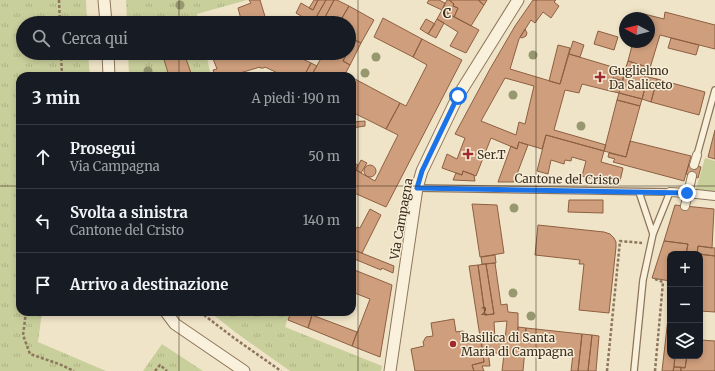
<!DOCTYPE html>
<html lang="it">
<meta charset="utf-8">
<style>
body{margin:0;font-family:Merriweather,serif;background:#242831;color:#f1f3f6}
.controls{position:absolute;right:12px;bottom:12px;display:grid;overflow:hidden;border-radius:8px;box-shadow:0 2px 6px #0003}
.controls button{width:36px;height:36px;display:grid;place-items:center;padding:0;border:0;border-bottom:1px solid #363941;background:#171b24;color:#f1f3f6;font:20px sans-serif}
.compass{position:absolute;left:619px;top:12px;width:36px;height:36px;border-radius:50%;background:#171b24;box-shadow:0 2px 6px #0003;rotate:277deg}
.stop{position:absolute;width:12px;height:12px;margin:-9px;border:3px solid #1a73e8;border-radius:50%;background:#fff}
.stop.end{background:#1a73e8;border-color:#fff;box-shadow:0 1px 4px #0008}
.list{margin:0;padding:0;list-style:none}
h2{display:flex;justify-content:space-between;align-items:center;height:52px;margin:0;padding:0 16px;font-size:17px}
h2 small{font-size:13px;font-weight:400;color:#9ea1a6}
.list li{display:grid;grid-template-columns:26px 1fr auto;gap:12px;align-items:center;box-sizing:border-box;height:64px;padding:0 16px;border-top:1px solid #363941}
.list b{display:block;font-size:15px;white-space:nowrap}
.list p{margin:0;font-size:13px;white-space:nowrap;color:#9ea1a6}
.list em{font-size:13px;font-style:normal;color:#9ea1a6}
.icon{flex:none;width:22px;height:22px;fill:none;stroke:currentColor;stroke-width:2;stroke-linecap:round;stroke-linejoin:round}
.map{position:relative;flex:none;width:715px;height:371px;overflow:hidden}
.search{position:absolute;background:#171b24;box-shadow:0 2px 6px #0003;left:16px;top:16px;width:340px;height:44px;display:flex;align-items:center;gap:10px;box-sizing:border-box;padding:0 14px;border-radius:22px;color:#9ea1a6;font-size:15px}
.panel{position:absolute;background:#171b24;box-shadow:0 2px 6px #0003;left:16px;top:72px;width:340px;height:244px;border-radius:12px}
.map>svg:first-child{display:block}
</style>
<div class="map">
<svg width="715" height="371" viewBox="0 0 715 371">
<defs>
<pattern id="grass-tufts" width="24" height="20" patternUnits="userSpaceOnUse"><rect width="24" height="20" fill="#c9cf9b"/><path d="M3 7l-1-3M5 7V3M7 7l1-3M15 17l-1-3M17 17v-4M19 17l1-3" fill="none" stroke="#aeb285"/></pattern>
</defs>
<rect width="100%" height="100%" fill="#f0e4c8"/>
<path fill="url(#grass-tufts)" d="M0 0H86L87 23H23V53H88L90 76H20V312H42L38 342 106 371H0Z
M126 0H247L197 14 198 23H127Z
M128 53H206L211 76H129Z
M210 312H290L285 327 382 366 381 371H290L235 332Z
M162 344 203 371H143Z"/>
<path fill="#c9cf9b" d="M705 158 715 161V192L696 189Z"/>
<path fill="#cf9f7d" stroke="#8d5f41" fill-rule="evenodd" d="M249 0H260L267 23H242L238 8 251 3Z
M314 0H318L313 10 309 8Z
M318 0H326L314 21 309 18 308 20 296 13 301 3 313 10Z
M326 0H334L322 23H318L314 21Z
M334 0H337L349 6 339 23H322Z
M429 0H439L445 3 442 10 427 3Z
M447 0H449L454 4 453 6 458 8 454 17 442 10Z
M449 0H478L484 5 471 26 454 17 458 8 453 6 454 4Z
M478 0H487L484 5Z
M533 0H556L554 2 559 6 551 18 543 12 535 23 531 20 519 39 510 69 560 84 569 54 616 68 610 91 582 84 579 93 565 90 554 130 606 145 604 151 546 135 542 149 519 142 517 149 491 138 476 176 463 171 462 175 442 168 447 154 457 159 465 138 455 134 490 69 515 26ZM505 78 534 86 525 124 519 122 516 135 481 121Z
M349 6 374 20 361 43 349 37V23H339Z
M442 10 479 30 466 53 450 46 458 32 437 19Z
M665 12 715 25V49L660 35 650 68 628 61 633 42H649V18H639L640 13 664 19Z
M383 18 422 39 413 57 374 37Z
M426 19 435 24 428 34 420 29Z
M437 19 444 23 436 38 428 34Z
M525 29 527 33 526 36 522 38 520 37Z
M598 31 618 37 614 50 594 44Z
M349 37 361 43 350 65 343 61 347 53H349Z
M671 38 699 45 696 55 668 48Z
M422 39 462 60 386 207 352 192V178L356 170 375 181 398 135 386 129 400 103 406 106 427 65 413 57Z
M573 41 584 45 580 57 569 54Z
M558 45 570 48 560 84 549 81Z
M162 53H184L192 76H169Z
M221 53H290L311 63 304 76H284L265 67 264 68H260V67L230 76H215L213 70 217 69 212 56Z
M324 53H328L332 55 333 53H347L343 61 350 65 344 76H311Z
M628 61 650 68 648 77 625 70Z
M311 63 317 66 311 76H304Z
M616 68 625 70 623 81 613 78Z
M625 70 648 77 642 99 619 93Z
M648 77 657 79 651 102 642 99Z
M353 78 400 103 386 129 352 112Z
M613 78 623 81 619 93 610 91Z
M657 79 705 92 699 115 651 102Z
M619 93 642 99 640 106 617 100Z
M617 100 640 106 626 157 604 151Z
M365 121V126L352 128V122Z
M715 130V159L708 157Z
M546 135 604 151 601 162 623 168 620 181 606 177 605 182 582 176 586 161 572 157 571 161 565 160 564 164 551 160 548 174 537 171Z
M630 141 691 156 684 181 613 162 615 159 608 157 609 153 626 157Z
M519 142 528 145 514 182H498L511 146 517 149Z
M361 160 367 163 361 173 356 170Z
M352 162 358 165 352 178Z
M689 164 701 167 698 178 686 174Z
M364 171a6 6 0 1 1 12 0a6 6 0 1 1-12 0Z
M463 171 474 175 475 181 453 180 456 173 462 175Z
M569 200H603V213L568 212Z
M472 204 497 205 504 253 480 257Z
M675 205 714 209 712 248 698 246 697 254H686L688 244 664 241Z
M370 209 381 215 362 253 352 249V236L357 227 360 228Z
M538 225 604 232 610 234 614 238 616 242V247L609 313 579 310 584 264H579L580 260 535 255Z
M664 241 688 244 686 254H670V281L652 278Z
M698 246 715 248V256L697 254Z
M354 250 394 266 393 273 382 268 381 270 352 258V254Z
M700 254 715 256V312L700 311Z
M495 255 496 263 482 264 481 257Z
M495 263 501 305 507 304 508 312 518 313V341L525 342 526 328 582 334 578 371H571L573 354 525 349 523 371H502L504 354 488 352 490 366H482L484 371H474L472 365 484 362 469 266 478 265 485 315 494 314 486 264ZM507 321 505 339H495L494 322Z
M486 264 494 314 485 315 478 265Z
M352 269 392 285 380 357 352 346 370 299 352 292Z
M670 301V356H675L674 367 673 371H662Z
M291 312H313L308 328 288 320Z
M312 315 357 332 352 346 308 328Z
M454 319 456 332 463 331 468 335V341L481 339 484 362 472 365 474 371H415L411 349 424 346 423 342 426 337 433 336 431 323Z
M518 327 526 328 525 342 518 341Z
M582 334 592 335 588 371H578Z
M592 335 599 336 596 371H588Z
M700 340 715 341V371H681V367L685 368 687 356H700Z
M675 356H687L685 368 674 367Z
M674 367H681V371H673Z"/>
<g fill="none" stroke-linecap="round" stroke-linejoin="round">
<defs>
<path id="service" d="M697 155 715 90
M417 188 670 192 653 234 639 192
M634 371 643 280 653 234"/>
<path id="pedestrian" d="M694 165 697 155
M670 192 687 193 715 196
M685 206 692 176"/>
<path id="minor" d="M104 0 106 23
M108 53 109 76
M166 312 175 324 244 371
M390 371 417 188 422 171 458 96 518 0"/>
</defs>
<use href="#service" stroke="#8d765c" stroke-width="8"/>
<use href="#pedestrian" stroke="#8d765c" stroke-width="10"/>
<use href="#minor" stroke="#8d765c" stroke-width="13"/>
<path stroke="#8d765c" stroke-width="2.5" stroke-dasharray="3 2" stroke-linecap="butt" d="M59 0 60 23
M61 53 62 76
M655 279 663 282 655 371
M26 312 23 335 30 354 59 364 74 371
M200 312 234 338 281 371
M155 371 160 365 167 371
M607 371 620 241 642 243"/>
<use href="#service" stroke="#faf1dc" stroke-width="5.5"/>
<use href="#pedestrian" stroke="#faf1dc" stroke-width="8"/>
<use href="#minor" stroke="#faf1dc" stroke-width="11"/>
</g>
<g fill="#96986f">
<circle cx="180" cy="5" r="4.5"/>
<circle cx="533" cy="55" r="4.5"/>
<circle cx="376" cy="57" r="4.5"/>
<circle cx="148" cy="71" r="4.5"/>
<circle cx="365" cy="73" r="4.5"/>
<circle cx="513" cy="95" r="4.5"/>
<circle cx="581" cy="126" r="4.5"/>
<circle cx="514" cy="208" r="4.5"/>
<circle cx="513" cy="293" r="4.5"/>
<circle cx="531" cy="316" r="4.5"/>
</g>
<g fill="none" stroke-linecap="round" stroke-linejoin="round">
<path stroke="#1a73e8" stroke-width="5" d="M458 96 422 171 417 188 687 193"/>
</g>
<path fill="none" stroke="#3d2e20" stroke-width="1" stroke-opacity="0.55" d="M179 0V23M358 0V371M536 0V371M179 53V76M0 186H20M352 186H715M179 312V371"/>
<g fill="#9e2a2b" stroke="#f7eed8" stroke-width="1.5">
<path d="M598 71h4v4h4v4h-4v4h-4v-4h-4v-4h4z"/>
<path d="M466 148h4v4h4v4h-4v4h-4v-4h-4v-4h4z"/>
<circle cx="453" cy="344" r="4"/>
</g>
<g text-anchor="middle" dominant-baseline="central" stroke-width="3" stroke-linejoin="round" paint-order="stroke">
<g font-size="10" fill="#624a37">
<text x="484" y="311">2</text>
</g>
<g font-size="12" fill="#3d2e20" stroke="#f7eed8" text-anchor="start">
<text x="609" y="70">Guglielmo<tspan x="609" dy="14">Da Saliceto</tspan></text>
<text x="477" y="154">Ser.T</text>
<text x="461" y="337">Basilica di Santa<tspan x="461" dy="14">Maria di Campagna</tspan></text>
</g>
<g font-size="12" fill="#3d2e20" stroke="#f7eed8">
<text transform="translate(567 179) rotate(1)">Cantone del Cristo</text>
<text transform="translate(401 219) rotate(-80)">Via Campagna</text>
</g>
</g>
<g font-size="13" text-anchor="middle" font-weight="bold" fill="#3d2e20" stroke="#f7eed8" stroke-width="3" stroke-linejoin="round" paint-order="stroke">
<text x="447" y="18">C</text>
</g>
</svg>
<div class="controls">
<button>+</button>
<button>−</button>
<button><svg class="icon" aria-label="layers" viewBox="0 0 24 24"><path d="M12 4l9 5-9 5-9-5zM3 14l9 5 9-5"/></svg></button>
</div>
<svg class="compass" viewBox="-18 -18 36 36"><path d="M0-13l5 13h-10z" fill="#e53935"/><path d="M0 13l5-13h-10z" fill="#9ea1a6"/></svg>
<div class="stop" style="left:458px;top:96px"></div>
<div class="stop end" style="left:687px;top:193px"></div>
<div class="search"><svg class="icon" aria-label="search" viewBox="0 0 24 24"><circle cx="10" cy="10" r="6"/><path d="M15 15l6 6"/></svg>Cerca qui</div>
<section class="panel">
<h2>3 min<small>A piedi · 190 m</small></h2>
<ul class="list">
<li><svg class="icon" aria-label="ahead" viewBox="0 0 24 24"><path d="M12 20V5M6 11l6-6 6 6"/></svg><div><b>Prosegui</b><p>Via Campagna</p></div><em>50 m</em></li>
<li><svg class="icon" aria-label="left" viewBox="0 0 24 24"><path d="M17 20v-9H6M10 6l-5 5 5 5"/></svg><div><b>Svolta a sinistra</b><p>Cantone del Cristo</p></div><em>140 m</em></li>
<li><svg class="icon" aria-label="arrive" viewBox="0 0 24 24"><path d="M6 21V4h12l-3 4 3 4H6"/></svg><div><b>Arrivo a destinazione</b></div></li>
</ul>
</section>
</div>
